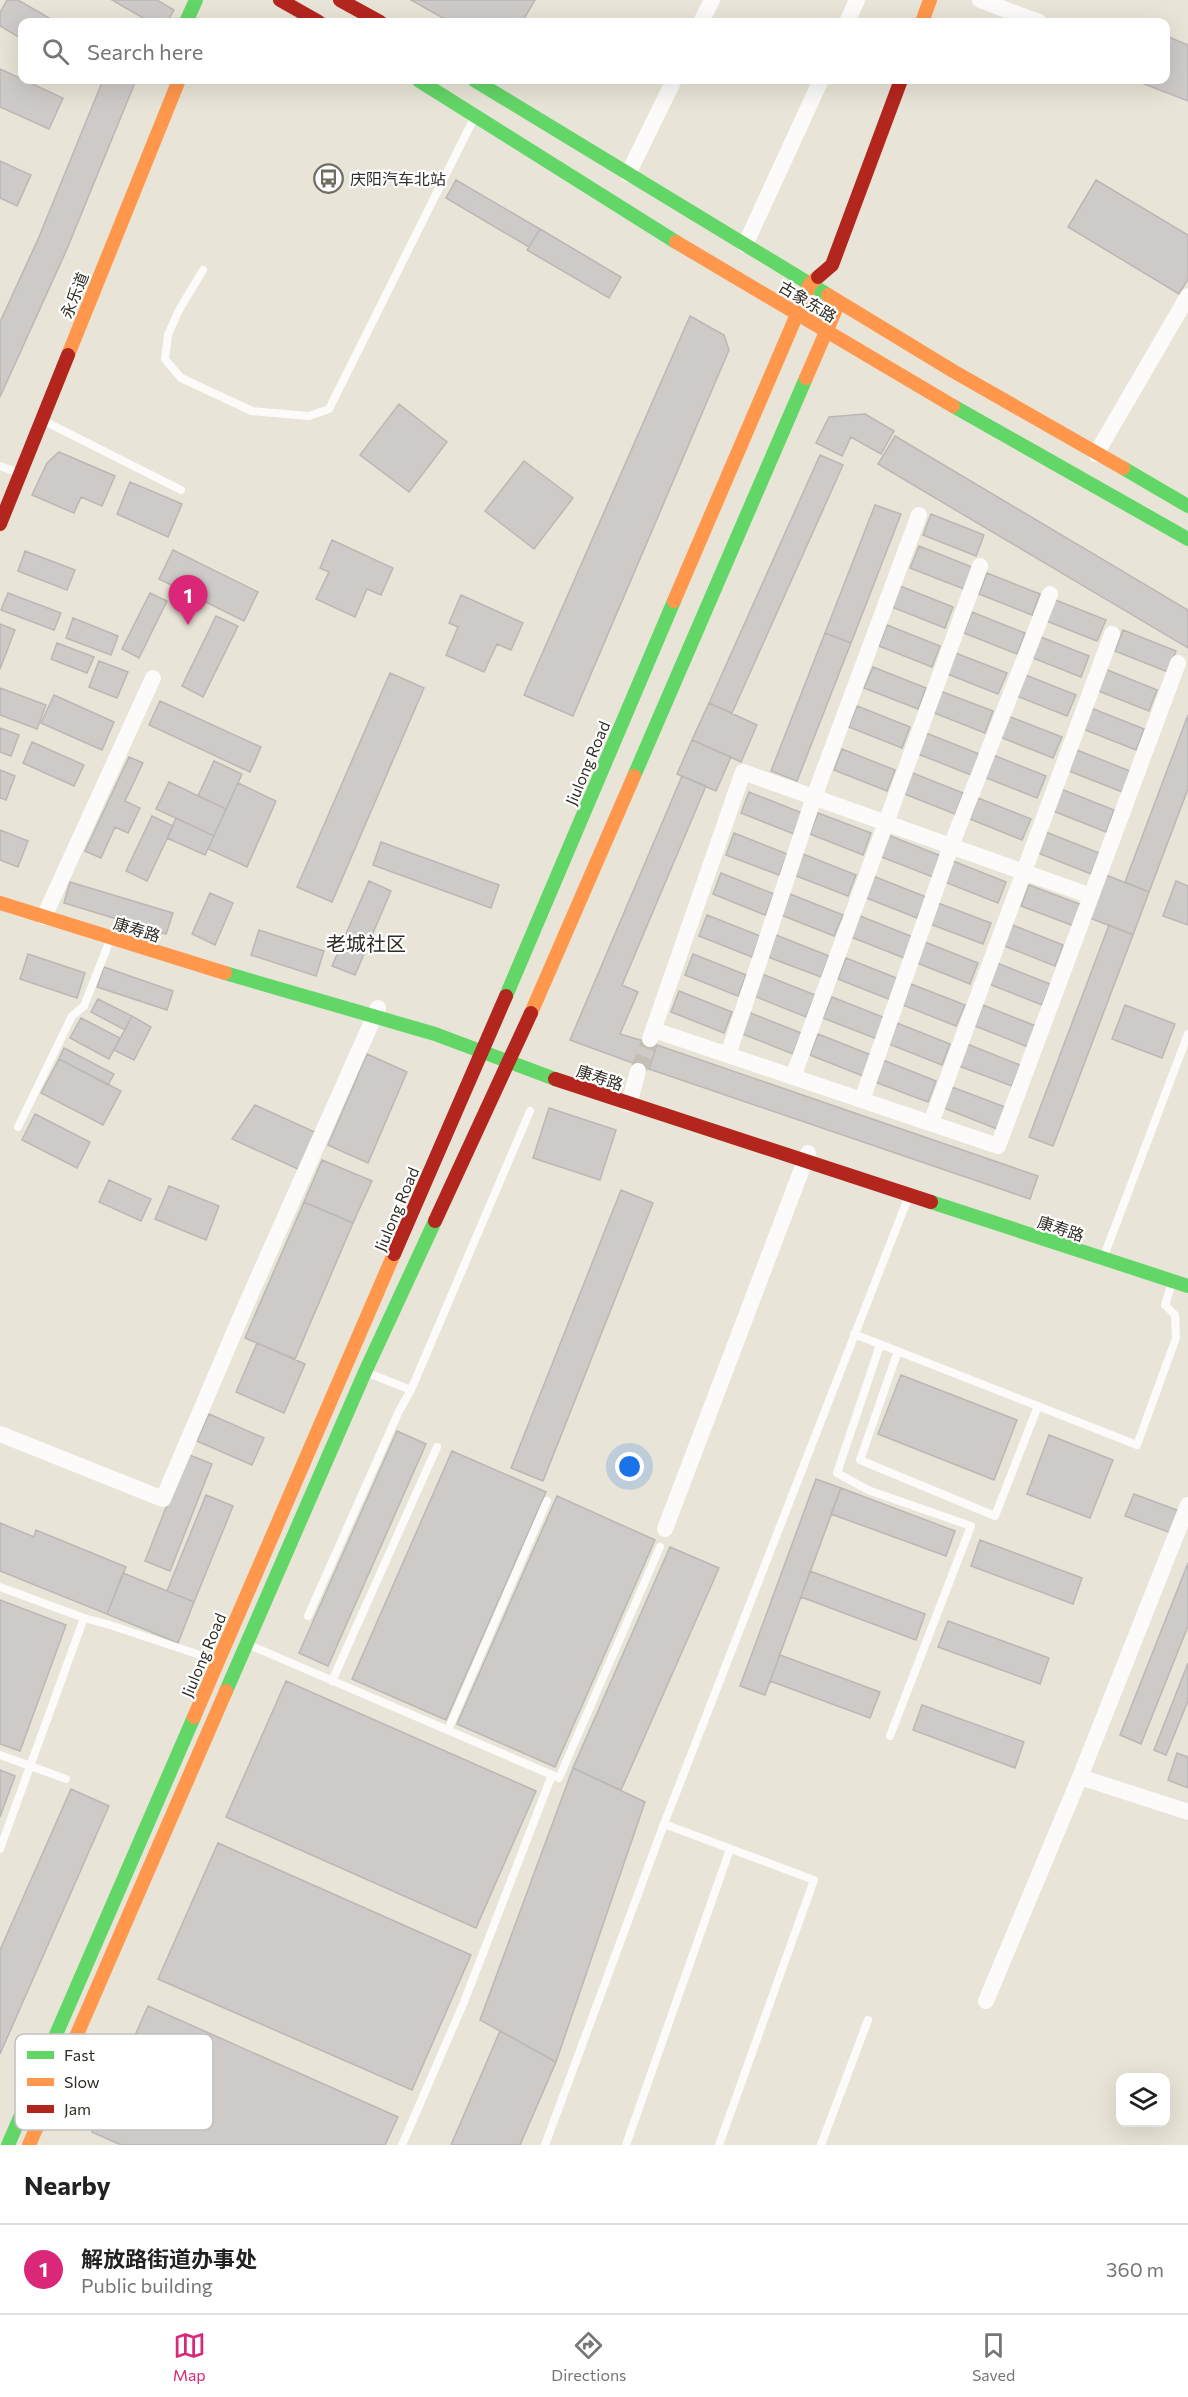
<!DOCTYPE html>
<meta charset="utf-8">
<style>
body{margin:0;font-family:Commissioner,"Noto Sans SC",sans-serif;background:#f2f2f2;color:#222}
.controls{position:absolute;right:18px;bottom:18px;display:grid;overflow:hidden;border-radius:12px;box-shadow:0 6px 24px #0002}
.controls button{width:54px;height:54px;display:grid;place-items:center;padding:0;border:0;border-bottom:2px solid #e0e0e0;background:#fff;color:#222;font:30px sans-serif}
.you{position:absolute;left:630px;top:1467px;width:21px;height:21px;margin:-15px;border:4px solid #fff;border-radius:50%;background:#1a73e8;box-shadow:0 0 0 9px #1a73e833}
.badge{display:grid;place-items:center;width:39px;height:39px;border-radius:50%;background:#db2777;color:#fff;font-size:20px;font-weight:700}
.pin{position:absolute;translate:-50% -50px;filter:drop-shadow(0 2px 3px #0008)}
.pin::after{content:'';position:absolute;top:32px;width:21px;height:18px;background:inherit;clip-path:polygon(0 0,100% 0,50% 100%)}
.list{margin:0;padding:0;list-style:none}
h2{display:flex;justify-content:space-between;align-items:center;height:78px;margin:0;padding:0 24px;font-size:26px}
h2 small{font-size:20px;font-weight:400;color:#767676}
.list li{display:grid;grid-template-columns:39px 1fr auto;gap:18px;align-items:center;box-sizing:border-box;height:90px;padding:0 24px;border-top:2px solid #e0e0e0}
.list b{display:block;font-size:22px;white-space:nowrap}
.list p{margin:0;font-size:20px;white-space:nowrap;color:#767676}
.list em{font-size:20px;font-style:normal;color:#767676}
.icon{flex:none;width:33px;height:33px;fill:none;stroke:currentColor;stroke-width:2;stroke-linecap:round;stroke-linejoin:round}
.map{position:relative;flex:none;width:1188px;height:2145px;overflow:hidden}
.search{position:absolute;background:#fff;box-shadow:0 6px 24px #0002;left:18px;right:18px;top:18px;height:66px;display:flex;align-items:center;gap:15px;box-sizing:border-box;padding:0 21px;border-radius:12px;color:#767676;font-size:22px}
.sheet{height:168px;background:#fff}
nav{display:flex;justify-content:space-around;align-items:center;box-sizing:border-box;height:84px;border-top:2px solid #e0e0e0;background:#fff;font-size:16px;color:#767676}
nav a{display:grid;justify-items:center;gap:3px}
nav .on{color:#db2777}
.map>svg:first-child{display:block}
</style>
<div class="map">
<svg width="1188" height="2145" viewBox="0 0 1188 2145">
<rect width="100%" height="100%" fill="#e8e4d7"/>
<path fill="#cecac8" stroke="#bbb7b5" stroke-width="1.5" d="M7 0H18L56 22H22V39L0 26V13Z
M112 0H157L174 10 167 22H150Z
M411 0H535L522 22H450Z
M1166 36 1188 45V101L1134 80H1166Z
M0 69 63 98 49 129 0 107Z
M103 80H136L67 249 0 397V322L39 237Z
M0 161 31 175 17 206 0 198Z
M456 180 540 229 529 247 446 198Z
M1096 180 1188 235V279L1179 294 1068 227Z
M540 229 621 277 609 298 527 250Z
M690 316 724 335 729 350 573 716 524 695Z
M399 404 447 442 409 492 360 455Z
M865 414 894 431 881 454 851 437 842 456 816 443 829 417Z
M895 436 1188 610V648L878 464Z
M59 452 115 476 102 506 81 497 74 513 32 495 47 463Z
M820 455 843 465 732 713 709 703Z
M524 461 573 498 534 549 485 511Z
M130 482 182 504 168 537 117 514Z
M875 505 901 514 851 643 825 633Z
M931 514 984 535 976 556 923 535Z
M332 540 393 568 381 595 367 589 355 617 316 599 329 572 320 568Z
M919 546 972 567 964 589 910 568Z
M173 550 258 592 244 621 159 579Z
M25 551 75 570 67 590 18 571Z
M987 573 1040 594 1032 615 979 594Z
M900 586 953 607 945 628 892 607Z
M8 593 61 613 54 630 1 610Z
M150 593 167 601 139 658 122 649Z
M461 595 523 623 511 650 497 644 484 672 446 655 458 627 449 623Z
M1053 599 1106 620 1097 641 1044 620Z
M972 612 1025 633 1017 654 964 633Z
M216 616 238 626 203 697 182 686Z
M73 618 118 636 111 655 66 638Z
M0 624 15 630 0 669Z
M887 625 940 646 932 667 879 646Z
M1123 630 1176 651 1168 672 1115 651Z
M825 633 851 643 797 781 771 771Z
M1036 635 1089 656 1081 677 1028 656Z
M57 643 94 657 87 673 51 659Z
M953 652 1007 673 998 694 945 673Z
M99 661 128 672 117 698 89 687Z
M873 667 926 688 918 709 864 688Z
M1105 669 1157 690 1149 711 1096 690Z
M390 673 424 688 332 902 297 887Z
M1023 674 1076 695 1067 716 1014 695Z
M0 688 46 705 37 729 0 715Z
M940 691 993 711 985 733 932 712Z
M54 695 114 722 102 750 41 723Z
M160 701 261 747 250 772 149 725Z
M709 703 757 725 741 762 692 740Z
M857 706 910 727 902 748 849 727Z
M1091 708 1144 729 1136 750 1083 729Z
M1188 715V789L1149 892 1125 882Z
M1008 716 1062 737 1053 758 1000 737Z
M0 728 19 735 11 756 0 752Z
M926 733 979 754 971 775 918 754Z
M692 740 731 757 716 791 677 774Z
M32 742 84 765 74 786 23 763Z
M842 749 895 770 887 791 834 770Z
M1077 750 1130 771 1122 792 1069 771Z
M993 755 1046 776 1037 798 984 777Z
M129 757 143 763 125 801 140 808 128 833 115 827 101 858 85 851Z
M214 761 242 774 226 809 198 796Z
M0 770 15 776 6 800 0 798Z
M910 772 963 793 955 814 902 793Z
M682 776 706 786 622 985 638 992 620 1034 657 1045 649 1069 570 1040Z
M169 782 226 809 214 836 156 809Z
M238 783 276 801 247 867 208 849Z
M1061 789 1114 810 1106 832 1053 811Z
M749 792 802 813 794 834 741 813Z
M978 798 1031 819 1022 840 970 819Z
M818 813 871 833 863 855 810 834Z
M152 816 173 826 147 881 126 871Z
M176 818 214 836 205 855 167 838Z
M0 830 28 841 18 867 0 860Z
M1046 832 1099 853 1091 874 1038 853Z
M734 833 787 854 779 875 726 855Z
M888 835 941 856 933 877 879 856Z
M381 842 499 885 491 908 373 865Z
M803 854 856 875 848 896 794 875Z
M953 861 1006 882 998 903 945 882Z
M721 873 774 894 765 915 713 894Z
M1106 875 1149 892 1133 935 1090 918Z
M873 876 926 897 917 918 864 897Z
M369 881 391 891 355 975 332 966Z
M1176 881 1188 886V925L1163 916Z
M70 882 173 913 166 934 64 903Z
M1029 885 1082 905 1074 926 1021 906Z
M210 893 233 903 215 945 192 934Z
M790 894 843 915 834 936 781 915Z
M938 903 991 923 983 944 930 924Z
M707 915 760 936 752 957 699 936Z
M860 916 913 937 904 958 851 937Z
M1010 924 1063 945 1055 966 1002 945Z
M1109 925 1133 935 1053 1146 1029 1137Z
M259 930 324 951 316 976 251 955Z
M776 935 829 956 821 977 768 957Z
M925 942 978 963 970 984 917 963Z
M28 954 85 973 77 998 20 979Z
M693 954 746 975 738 996 685 975Z
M846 958 899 979 891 1000 838 979Z
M997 963 1050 984 1042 1005 989 984Z
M104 967 173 991 167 1010 97 987Z
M762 974 815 995 806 1017 754 996Z
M911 984 965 1005 956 1026 903 1005Z
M679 991 732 1012 724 1033 671 1012Z
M832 997 885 1018 877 1039 823 1018Z
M98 999 132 1016 125 1030 91 1012Z
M983 1005 1036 1026 1028 1047 975 1026Z
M1125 1005 1175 1024 1162 1058 1112 1039Z
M748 1012 801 1033 793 1054 740 1033Z
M132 1016 151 1027 134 1060 114 1050Z
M81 1018 120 1038 109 1059 70 1038Z
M897 1023 950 1044 942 1065 889 1044Z
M818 1034 871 1055 863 1076 810 1055Z
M967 1044 1020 1065 1012 1086 959 1066Z
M657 1045 1038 1176 1030 1199 649 1069Z
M64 1048 114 1074 108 1085 59 1059Z
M367 1054 407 1072 368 1163 328 1145Z
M59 1059 121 1091 103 1125 41 1093Z
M883 1060 936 1081 928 1102 875 1082Z
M952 1087 1005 1107 997 1129 944 1108Z
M255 1105 317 1133 300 1170 232 1139Z
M549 1108 616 1130 600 1180 533 1158Z
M35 1114 90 1142 77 1168 22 1140Z
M322 1160 372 1181 353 1223 304 1202Z
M109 1180 151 1199 141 1221 99 1202Z
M169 1186 219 1206 206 1240 155 1219Z
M621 1190 653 1203 543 1481 511 1468Z
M304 1202 353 1223 295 1359 245 1338Z
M257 1343 305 1364 284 1413 236 1392Z
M901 1375 1017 1420 994 1480 878 1434Z
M209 1414 264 1438 252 1465 197 1441Z
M397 1431 426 1444 328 1666 299 1653Z
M1049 1435 1113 1460 1090 1518 1027 1494Z
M452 1451 546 1492 446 1720 352 1679Z
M187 1454 212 1464 170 1571 145 1561Z
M816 1479 841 1488 765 1695 740 1686Z
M841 1488 955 1531 946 1556 831 1514Z
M1134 1494 1182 1512 1174 1534 1125 1516Z
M206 1495 233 1506 194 1602 167 1591Z
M557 1496 655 1540 555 1767 457 1724Z
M0 1523 34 1537 36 1530 126 1567 107 1614 0 1571Z
M980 1540 1082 1578 1073 1604 971 1566Z
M670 1547 719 1568 621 1790 573 1768Z
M1188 1563V1626L1141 1744 1120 1735Z
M810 1571 925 1614 916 1640 801 1597Z
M123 1573 194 1602 178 1643 107 1614Z
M0 1600 66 1625 20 1751 0 1744Z
M948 1621 1049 1658 1040 1684 938 1647Z
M780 1655 880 1692 870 1718 770 1681Z
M1188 1663V1701L1166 1755 1154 1750Z
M286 1681 536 1791 476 1928 226 1817Z
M922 1705 1024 1742 1015 1768 913 1730Z
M1177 1753 1188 1757V1788L1168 1780Z
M573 1768 645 1802 556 2062 480 2020Z
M0 1770 15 1776 0 1817Z
M71 1789 109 1806 0 2054V1950Z
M218 1843 471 1955 412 2090 158 1979Z
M148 2006 398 2117 385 2145H121L92 2132Z
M500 2031 556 2062 520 2145H451Z"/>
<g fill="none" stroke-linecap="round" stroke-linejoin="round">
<path stroke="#c3bfb3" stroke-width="16" stroke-dasharray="16 8" stroke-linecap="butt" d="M638 1071 650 1040"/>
<path stroke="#fcfbf9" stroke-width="8" d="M203 270 179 310 168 335 165 359 181 378 252 411 309 416 329 409 474 118
M44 421 181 490
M0 466 19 473
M18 1127 72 1016 84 1006 110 940
M1104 1256 1188 1034
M854 1334 1137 1445 1176 1338 1175 1315 1165 1305 1172 1283
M880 1345 837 1473 868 1490 971 1526 890 1736
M898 1351 860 1460 995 1516 1038 1406
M368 1373 411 1390 530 1111
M0 1587 84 1618 0 1849
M308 1616 399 1411 411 1390
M84 1618 110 1625 215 1660
M247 1644 559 1778 660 1547
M332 1681 437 1447
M448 1730 547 1501
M0 1755 66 1779
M664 1824 908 1198
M402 2145 464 2002 552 1775
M545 2145 664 1824 814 1880 719 2145
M626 2145 730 1849
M821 2145 868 2020"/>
<path stroke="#fcfbf9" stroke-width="16" d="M980 0 1039 22
M701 22 712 0
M847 22 857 0
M628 174 674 80
M745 245 821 80
M1096 454 1188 296
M44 917 153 678
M654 1030 998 1146 1178 663
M650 1039 743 772 1091 896
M728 1055 814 797 919 515
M793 1077 980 566
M862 1100 951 846 1050 594
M629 1104 638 1071
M931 1123 1112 634
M0 1434 163 1499 245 1307 378 1008
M665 1529 808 1153
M1080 1777 1188 1812
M986 2001 1080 1777 1188 1505"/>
<path stroke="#63d668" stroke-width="14" d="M186 22 196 0
M418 80 676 242
M474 80 828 295
M953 406 1188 539
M1123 468 1188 506
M634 776 806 378
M225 973 435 1034 555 1079
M506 996 674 601
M931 1202 1188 1286
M226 1691 365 1372 435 1221
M8 2145 194 1717"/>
<path stroke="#ff974d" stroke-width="14" d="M922 22 930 0
M676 242 953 406
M828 295 953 371 1123 468
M68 355 179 80
M806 378 839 302
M674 601 810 284 818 277
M0 903 225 973
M531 1013 634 776
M194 1717 394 1254
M29 2145 226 1691"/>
<path stroke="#b3261e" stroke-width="14" d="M280 0 319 22
M340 0 380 22
M818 277 832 265 901 80
M0 524 68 355
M555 1079 931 1202
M435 1221 531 1013
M394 1254 506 996"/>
</g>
<defs>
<symbol id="bus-ring" viewBox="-11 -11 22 22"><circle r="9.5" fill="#fff" stroke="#706d63" stroke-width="1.5"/><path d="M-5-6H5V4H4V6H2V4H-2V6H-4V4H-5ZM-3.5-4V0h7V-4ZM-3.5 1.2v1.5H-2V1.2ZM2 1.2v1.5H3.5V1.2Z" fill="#706d63"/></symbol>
</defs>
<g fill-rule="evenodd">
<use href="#bus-ring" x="312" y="162" width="33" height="33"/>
</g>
<g text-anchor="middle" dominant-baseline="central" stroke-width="4.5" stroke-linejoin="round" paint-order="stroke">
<g font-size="16" fill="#302d25" stroke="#fff" text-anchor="start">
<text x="350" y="178">庆阳汽车北站</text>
</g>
<g font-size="16" fill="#302d25" stroke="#fff">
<text transform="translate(74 295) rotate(-68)">永乐道</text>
<text transform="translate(808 301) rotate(31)">古象东路</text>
<text transform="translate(587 763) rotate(-67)">Jiulong Road</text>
<text transform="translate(137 929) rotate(17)">康寿路</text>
<text transform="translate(600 1077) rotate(18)">康寿路</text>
<text transform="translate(396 1209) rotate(-67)">Jiulong Road</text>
<text transform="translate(1061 1228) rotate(18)">康寿路</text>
<text transform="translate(203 1655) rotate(-67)">Jiulong Road</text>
</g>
<g font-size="20" fill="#302d25" stroke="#fff">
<text x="366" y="943">老城社区</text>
</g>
</g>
<rect x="15" y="2034" width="198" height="96" rx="9" fill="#fff" stroke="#c1c0be" stroke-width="1.5"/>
<rect x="27" y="2051" width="27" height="8" fill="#63d668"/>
<rect x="27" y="2078" width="27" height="8" fill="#ff974d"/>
<rect x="27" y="2105" width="27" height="8" fill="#b3261e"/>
<g font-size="16" fill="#302d25">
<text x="64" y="2061">Fast</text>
<text x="64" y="2088">Slow</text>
<text x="64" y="2115">Jam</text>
</g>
</svg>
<div class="controls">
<button><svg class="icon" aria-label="layers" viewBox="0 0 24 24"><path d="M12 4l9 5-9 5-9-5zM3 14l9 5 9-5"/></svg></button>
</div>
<div class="you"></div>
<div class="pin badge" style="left:188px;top:625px">1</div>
<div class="search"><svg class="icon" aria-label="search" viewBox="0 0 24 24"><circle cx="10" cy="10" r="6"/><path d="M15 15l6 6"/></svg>Search here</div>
</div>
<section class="sheet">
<h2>Nearby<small></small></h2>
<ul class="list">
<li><span class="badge">1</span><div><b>解放路街道办事处</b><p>Public building</p></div><em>360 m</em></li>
</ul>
</section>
<nav>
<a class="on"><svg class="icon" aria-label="map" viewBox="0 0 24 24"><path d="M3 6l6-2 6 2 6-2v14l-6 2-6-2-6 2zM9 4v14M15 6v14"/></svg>Map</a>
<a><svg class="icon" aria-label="directions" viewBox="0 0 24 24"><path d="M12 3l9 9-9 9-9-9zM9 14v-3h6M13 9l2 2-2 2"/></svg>Directions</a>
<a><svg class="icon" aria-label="saved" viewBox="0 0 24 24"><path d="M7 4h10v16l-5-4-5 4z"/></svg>Saved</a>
</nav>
